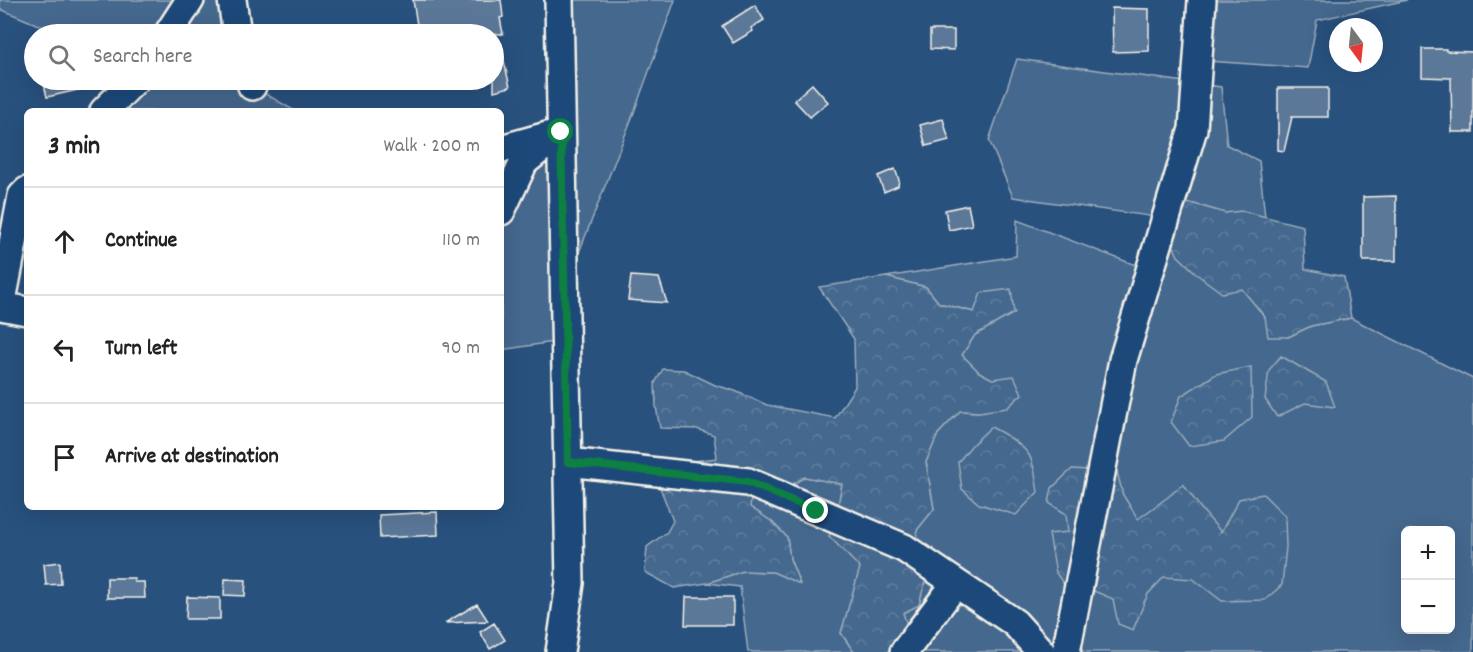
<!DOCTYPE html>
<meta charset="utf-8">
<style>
body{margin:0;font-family:Dekko,sans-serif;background:#f2f2f2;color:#222}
.controls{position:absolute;right:18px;bottom:18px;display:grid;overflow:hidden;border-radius:9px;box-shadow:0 6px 24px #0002}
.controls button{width:54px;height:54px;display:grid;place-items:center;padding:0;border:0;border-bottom:2px solid #e0e0e0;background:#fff;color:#222;font:30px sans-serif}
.compass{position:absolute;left:1329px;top:18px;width:54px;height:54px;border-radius:50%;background:#fff;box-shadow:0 6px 24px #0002;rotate:165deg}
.stop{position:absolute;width:18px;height:18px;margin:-14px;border:4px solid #0b8043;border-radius:50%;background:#fff}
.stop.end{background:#0b8043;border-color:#fff;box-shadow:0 2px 6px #0008}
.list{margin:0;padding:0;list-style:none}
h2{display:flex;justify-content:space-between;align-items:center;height:78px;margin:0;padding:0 24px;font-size:26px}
h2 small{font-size:20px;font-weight:400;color:#767676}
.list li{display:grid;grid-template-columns:39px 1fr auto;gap:18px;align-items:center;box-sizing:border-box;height:108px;padding:0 24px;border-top:2px solid #e0e0e0}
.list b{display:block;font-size:22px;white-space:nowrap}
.list em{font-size:20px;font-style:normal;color:#767676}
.icon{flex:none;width:33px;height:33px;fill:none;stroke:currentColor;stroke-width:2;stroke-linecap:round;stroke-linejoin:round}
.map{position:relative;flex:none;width:1473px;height:652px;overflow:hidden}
.search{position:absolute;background:#fff;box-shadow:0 6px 24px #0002;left:24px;top:24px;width:480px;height:66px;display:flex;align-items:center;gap:15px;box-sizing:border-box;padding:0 21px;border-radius:33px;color:#767676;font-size:22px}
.panel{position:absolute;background:#fff;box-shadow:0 6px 24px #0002;left:24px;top:108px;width:480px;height:402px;border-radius:9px}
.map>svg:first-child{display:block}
</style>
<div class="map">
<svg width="1473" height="652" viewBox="0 0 1473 652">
<defs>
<pattern id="forest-crowns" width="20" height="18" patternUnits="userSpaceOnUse" patternTransform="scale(1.5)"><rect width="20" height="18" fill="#45688e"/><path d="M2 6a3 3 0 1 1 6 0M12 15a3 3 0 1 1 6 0" fill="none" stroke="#607e9e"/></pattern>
</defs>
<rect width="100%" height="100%" fill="#28517e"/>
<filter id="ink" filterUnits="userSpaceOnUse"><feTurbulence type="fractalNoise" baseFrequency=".0167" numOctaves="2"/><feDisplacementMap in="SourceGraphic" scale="12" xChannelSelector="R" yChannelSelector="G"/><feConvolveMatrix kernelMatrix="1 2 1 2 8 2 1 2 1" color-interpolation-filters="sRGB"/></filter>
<g filter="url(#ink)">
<path fill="#45688e" stroke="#9cacbb" stroke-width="1.5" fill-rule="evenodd" d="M0 0H232L237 34H73L48 29 0 9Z
M559 0H675L633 115 565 288 566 340 501 350V149L561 131Z
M1202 0H1407L1317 20 1308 68 1193 60Z
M1017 59 1221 87 1227 145 1259 161 1265 217 1242 212 1225 213 1194 204 1242 289 1265 317 1288 337 1311 326 1351 318 1473 379V652H902L903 613 915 564 917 530 934 509 926 462 938 434 960 411 979 412 992 379 979 372 962 355 975 335 1014 313 974 312 939 303 926 287 886 277 1016 256 1017 220 1138 266 1157 217 1013 197 989 140ZM1406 530H1450V630H1406Z
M135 80H250L252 86 295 111H104Z
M754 474 805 477 842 484 838 506 860 568 841 633 854 652H748L740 587 707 583 743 571 773 572 799 583 790 559 787 537 771 521 750 507Z"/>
<path fill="url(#forest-crowns)" stroke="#9cacbb" stroke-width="1.5" d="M1171 203 1194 204 1225 213 1242 211 1303 226 1305 269 1344 277 1351 318 1311 326 1288 337H1268L1265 317 1242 289 1222 293 1199 276 1178 256 1164 225Z
M886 277 926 287 939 303 974 312 981 293 1011 289 1014 313 975 335 962 355 979 372 992 379 1014 376 1022 394 1007 408 979 412 960 411 938 434 926 462 934 509 917 530 915 564 925 581 919 605 903 613 909 631 902 652H854L841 633 860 568 829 536 838 506 842 484 805 477 788 487 754 475 750 507 771 521 787 537 790 559 800 584 773 572 743 571 707 583 674 588 645 572 647 547 667 532 673 521 659 485 693 461 717 458 714 435 697 429 660 428 656 407 655 383 663 369 684 370 715 385 735 391 767 405 835 418 855 387 854 339 819 287Z
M1281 356 1326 382 1335 407 1305 403 1277 417 1265 399 1269 370Z
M1251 367 1252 417 1224 441 1189 446 1171 422 1181 396 1216 374Z
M991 427C1003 433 1021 443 1029 455 1035 465 1036 481 1038 492L1016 515 979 504 962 489 958 462 972 445Z
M1072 469 1117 472 1123 495 1138 519 1168 497 1183 484 1202 510 1221 532 1239 499 1263 494 1285 516 1286 547 1282 585 1265 600 1222 601 1193 579 1164 577 1148 594 1133 630 1118 624 1113 599 1094 591 1068 590 1056 573 1049 534 1068 532 1066 514 1049 503 1052 488Z"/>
<path fill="#5b7899" stroke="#f4f1e8" stroke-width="1.5" d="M413 0H501L503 17 500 18 503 34H425V30L418 31Z
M755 5 764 20 751 28 753 31 733 43 722 26Z
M1112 8 1149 9V51L1113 52Z
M930 30H954V50L930 49Z
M500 44 510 87 494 91V45Z
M1422 49H1446V51L1473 52V132H1452L1451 78 1422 77Z
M43 80H94L95 86 47 97Z
M812 84 828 102 810 117 794 100Z
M1278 88H1328V117H1292L1284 151 1278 150Z
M943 119 949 140 926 146 920 125Z
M895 169 899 180 898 186 884 192 878 176Z
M1396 196V261H1363V197Z
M968 205 972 225 949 230 945 210Z
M631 276 659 278 667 303 628 300Z
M437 512 438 535 380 538 379 515Z
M60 562 61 584 46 585 44 564Z
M107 578H134V582H144L145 598H107Z
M225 579 246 580 245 596 224 595Z
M187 597 220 598V619H186Z
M686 597H733V625H685Z
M477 604 488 621 445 623Z
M494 623 505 640 490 649 480 632Z"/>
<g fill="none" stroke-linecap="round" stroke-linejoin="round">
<defs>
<path id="minor" d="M232 0 237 34
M559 0 570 583 560 652
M168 34 190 0
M250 80 252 86
M104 111 135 80
M501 149 551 135
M501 211 524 162 561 132
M0 306H1L22 196 27 191
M1 306 27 311
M568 462 748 482 904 548 1015 623 1041 652
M904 652 956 583
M1066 652 1123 360 1193 129 1202 0"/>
</defs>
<use href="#minor" stroke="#f4f1e8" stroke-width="32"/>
<use href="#minor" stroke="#1f4a7a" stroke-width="27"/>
</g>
</g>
<g fill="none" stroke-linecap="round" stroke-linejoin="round" filter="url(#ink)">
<path stroke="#0b8043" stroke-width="8" d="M561 132 568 462 748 482 816 511"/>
</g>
</svg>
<div class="controls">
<button>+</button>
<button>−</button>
</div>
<svg class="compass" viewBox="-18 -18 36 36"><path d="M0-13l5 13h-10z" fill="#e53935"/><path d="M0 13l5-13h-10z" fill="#767676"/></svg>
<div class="stop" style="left:561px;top:132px"></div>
<div class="stop end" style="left:816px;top:511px"></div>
<div class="search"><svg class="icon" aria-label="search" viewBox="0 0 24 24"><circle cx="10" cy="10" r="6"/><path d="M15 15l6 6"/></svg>Search here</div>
<section class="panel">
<h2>3 min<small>Walk · 200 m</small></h2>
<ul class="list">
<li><svg class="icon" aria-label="ahead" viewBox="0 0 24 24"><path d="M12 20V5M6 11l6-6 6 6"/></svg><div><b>Continue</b></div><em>110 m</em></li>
<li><svg class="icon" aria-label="left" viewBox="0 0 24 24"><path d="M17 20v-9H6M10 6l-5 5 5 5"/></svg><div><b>Turn left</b></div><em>90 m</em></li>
<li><svg class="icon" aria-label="arrive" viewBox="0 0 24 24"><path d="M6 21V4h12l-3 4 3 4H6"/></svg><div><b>Arrive at destination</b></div></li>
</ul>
</section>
</div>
